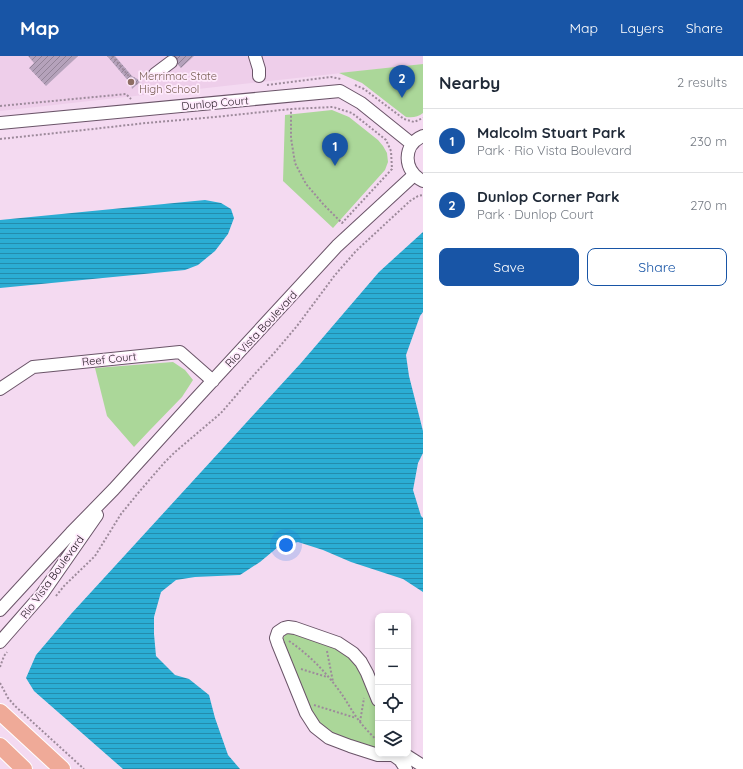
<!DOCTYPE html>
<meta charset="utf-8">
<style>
body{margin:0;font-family:Quicksand,sans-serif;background:#f6f6f7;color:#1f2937}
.controls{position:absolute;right:12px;bottom:12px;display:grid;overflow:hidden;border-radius:8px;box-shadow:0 2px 6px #0003}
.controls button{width:36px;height:36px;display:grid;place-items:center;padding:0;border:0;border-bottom:1px solid #e0e1e3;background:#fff;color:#1f2937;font:20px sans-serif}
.you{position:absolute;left:286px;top:489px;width:14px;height:14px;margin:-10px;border:3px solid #fff;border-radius:50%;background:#1a73e8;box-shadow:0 0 0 6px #1a73e833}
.badge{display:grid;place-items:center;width:26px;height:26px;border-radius:50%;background:#1855a6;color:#fff;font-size:13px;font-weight:700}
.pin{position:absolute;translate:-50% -33px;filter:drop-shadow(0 1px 2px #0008)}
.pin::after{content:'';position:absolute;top:21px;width:14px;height:12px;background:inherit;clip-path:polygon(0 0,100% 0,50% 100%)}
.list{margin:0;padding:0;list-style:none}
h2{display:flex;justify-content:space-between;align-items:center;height:52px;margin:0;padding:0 16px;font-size:17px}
h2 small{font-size:13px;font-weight:400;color:#747a83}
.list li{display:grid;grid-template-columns:26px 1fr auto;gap:12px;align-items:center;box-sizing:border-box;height:64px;padding:0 16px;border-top:1px solid #e0e1e3}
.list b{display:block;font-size:15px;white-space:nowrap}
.list p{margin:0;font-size:13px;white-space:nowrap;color:#747a83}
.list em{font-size:13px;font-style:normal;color:#747a83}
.actions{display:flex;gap:8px;padding:12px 16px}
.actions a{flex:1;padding:9px 0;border:1px solid #1855a6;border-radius:8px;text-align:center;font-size:14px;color:#1855a6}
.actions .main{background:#1855a6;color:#fff}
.icon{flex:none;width:22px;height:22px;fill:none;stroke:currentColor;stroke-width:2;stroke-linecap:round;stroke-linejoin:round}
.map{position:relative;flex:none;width:423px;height:713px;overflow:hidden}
header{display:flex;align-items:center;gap:24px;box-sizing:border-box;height:56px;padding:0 20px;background:#1855a6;color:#fff}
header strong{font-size:19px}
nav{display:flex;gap:22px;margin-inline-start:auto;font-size:14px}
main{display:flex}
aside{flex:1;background:#fff}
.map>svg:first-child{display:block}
</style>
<header>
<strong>Map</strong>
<nav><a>Map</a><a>Layers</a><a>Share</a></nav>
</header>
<main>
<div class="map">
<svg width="423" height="713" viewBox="0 0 423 713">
<defs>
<pattern id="water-rules" width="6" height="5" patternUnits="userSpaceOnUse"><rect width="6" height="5" fill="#2badd4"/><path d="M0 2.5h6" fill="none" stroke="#248cac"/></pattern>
<pattern id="building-hatch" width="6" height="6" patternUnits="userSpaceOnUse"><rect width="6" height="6" fill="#b5a2bb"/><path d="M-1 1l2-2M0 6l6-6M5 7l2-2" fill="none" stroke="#938398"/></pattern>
</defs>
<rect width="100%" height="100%" fill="#f4daf1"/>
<path fill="#eeceea" d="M0 0H423V8L0 55Z"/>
<path fill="#abd799" d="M423 8V57C418 61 413 62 406 61L362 27 339 17Z
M332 54 349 61 378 84 383 90 387 97 388 106 385 114 333 172 283 125 285 59Z
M173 306 185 314 193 324 182 341 150 374 134 391 107 360 95 312Z
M288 577H292L334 591 352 603 363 621 378 656V694L335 680 326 674 314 661 282 584 285 579Z"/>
<path fill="url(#water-rules)" d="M205 144 221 147 231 153 234 162 228 178 215 195 198 209 185 214 0 232V164Z
M423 176V256L420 260 406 299 409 320 423 375V397L418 407 413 434 421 460 423 462V536L403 523 351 506 323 494 298 486 278 491 260 506 240 519 195 521 176 524 161 536 154 561V578L156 600 175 619 189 623 209 639 215 662 228 699 240 713H123L34 635 26 622 36 599 71 558 301 307 379 216Z"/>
<path fill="url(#building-hatch)" d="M28 0H78L46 30 29 12 34 7Z
M107 0H115L132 20 141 25 132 33 131 28Z
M170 0H194L181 12Z"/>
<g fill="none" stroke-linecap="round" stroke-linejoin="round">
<defs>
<path id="minor" d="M255 0 259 13V20
M155 18 171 6
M0 67 340 35 361 47 412 88
M423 80C402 89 403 115 423 125
M0 333 33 311 180 296 213 325
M0 554 71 477 114 433 193 346 337 190 414 119
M0 586 42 538 97 459
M378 644 367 617 361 606 353 597 338 587 295 572 288 571 284 572 278 576 276 582 278 588 306 657 315 671 329 682 350 690 378 699H393L400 704 406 713
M404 698 423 710"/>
<path id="major" d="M0 656 62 713
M0 690 24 713"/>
</defs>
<use href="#minor" stroke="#6a5468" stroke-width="14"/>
<use href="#major" stroke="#fff" stroke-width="18"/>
<path stroke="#9d8a9b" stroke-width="2" stroke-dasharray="2 2" stroke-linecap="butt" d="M112 0 132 24 145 34
M267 29 331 21 341 23
M355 29 364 33 404 63 414 66 423 62
M0 50 126 38 131 43
M0 83 84 74 146 67 215 61 291 53 333 51 352 57 371 72 386 84 391 95 392 113 342 167 324 149 306 128 295 107 291 82V53
M56 540 64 530 95 500 121 458 139 436 164 407 175 396 221 357 252 321 275 296 297 270 335 219 356 195 410 145 418 140 423 139
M289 585C308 598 324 614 338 633 345 642 350 652 357 662 363 670 370 678 378 685
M327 595 333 626
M0 611 4 600 7 596
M301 613 327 621
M0 627 8 642 15 650 84 713
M314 649 356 662
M360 666 364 642"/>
<use href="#minor" stroke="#fff" stroke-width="12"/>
<use href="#major" stroke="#efaa98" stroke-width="16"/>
</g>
<circle fill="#8d6e63" stroke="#fee9fb" stroke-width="1.5" cx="131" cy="26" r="4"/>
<g text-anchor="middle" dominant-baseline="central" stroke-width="3.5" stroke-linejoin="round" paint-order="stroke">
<g font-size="11" fill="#785e54" stroke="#fee9fb" text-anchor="start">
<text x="139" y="20">Merrimac State<tspan x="139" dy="13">High School</tspan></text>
</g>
<g font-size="11" fill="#211820" stroke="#fee9fb">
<text transform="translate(215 47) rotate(-5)">Dunlop Court</text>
<text transform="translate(261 273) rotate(-47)">Rio Vista Boulevard</text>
<text transform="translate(109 303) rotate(-6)">Reef Court</text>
<text transform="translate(52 521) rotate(-54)">Rio Vista Boulevard</text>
</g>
</g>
</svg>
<div class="controls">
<button>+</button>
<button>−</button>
<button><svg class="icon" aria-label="locate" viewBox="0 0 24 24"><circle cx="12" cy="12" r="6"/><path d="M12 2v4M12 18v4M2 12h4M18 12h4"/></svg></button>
<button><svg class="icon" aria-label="layers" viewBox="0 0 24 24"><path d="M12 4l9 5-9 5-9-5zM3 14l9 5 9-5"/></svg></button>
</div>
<div class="you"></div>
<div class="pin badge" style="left:335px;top:110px">1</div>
<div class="pin badge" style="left:402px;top:42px">2</div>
</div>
<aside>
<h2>Nearby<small>2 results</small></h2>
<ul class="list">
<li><span class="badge">1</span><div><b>Malcolm Stuart Park</b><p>Park · Rio Vista Boulevard</p></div><em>230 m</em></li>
<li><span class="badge">2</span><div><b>Dunlop Corner Park</b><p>Park · Dunlop Court</p></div><em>270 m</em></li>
</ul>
<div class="actions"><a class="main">Save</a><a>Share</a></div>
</aside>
</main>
